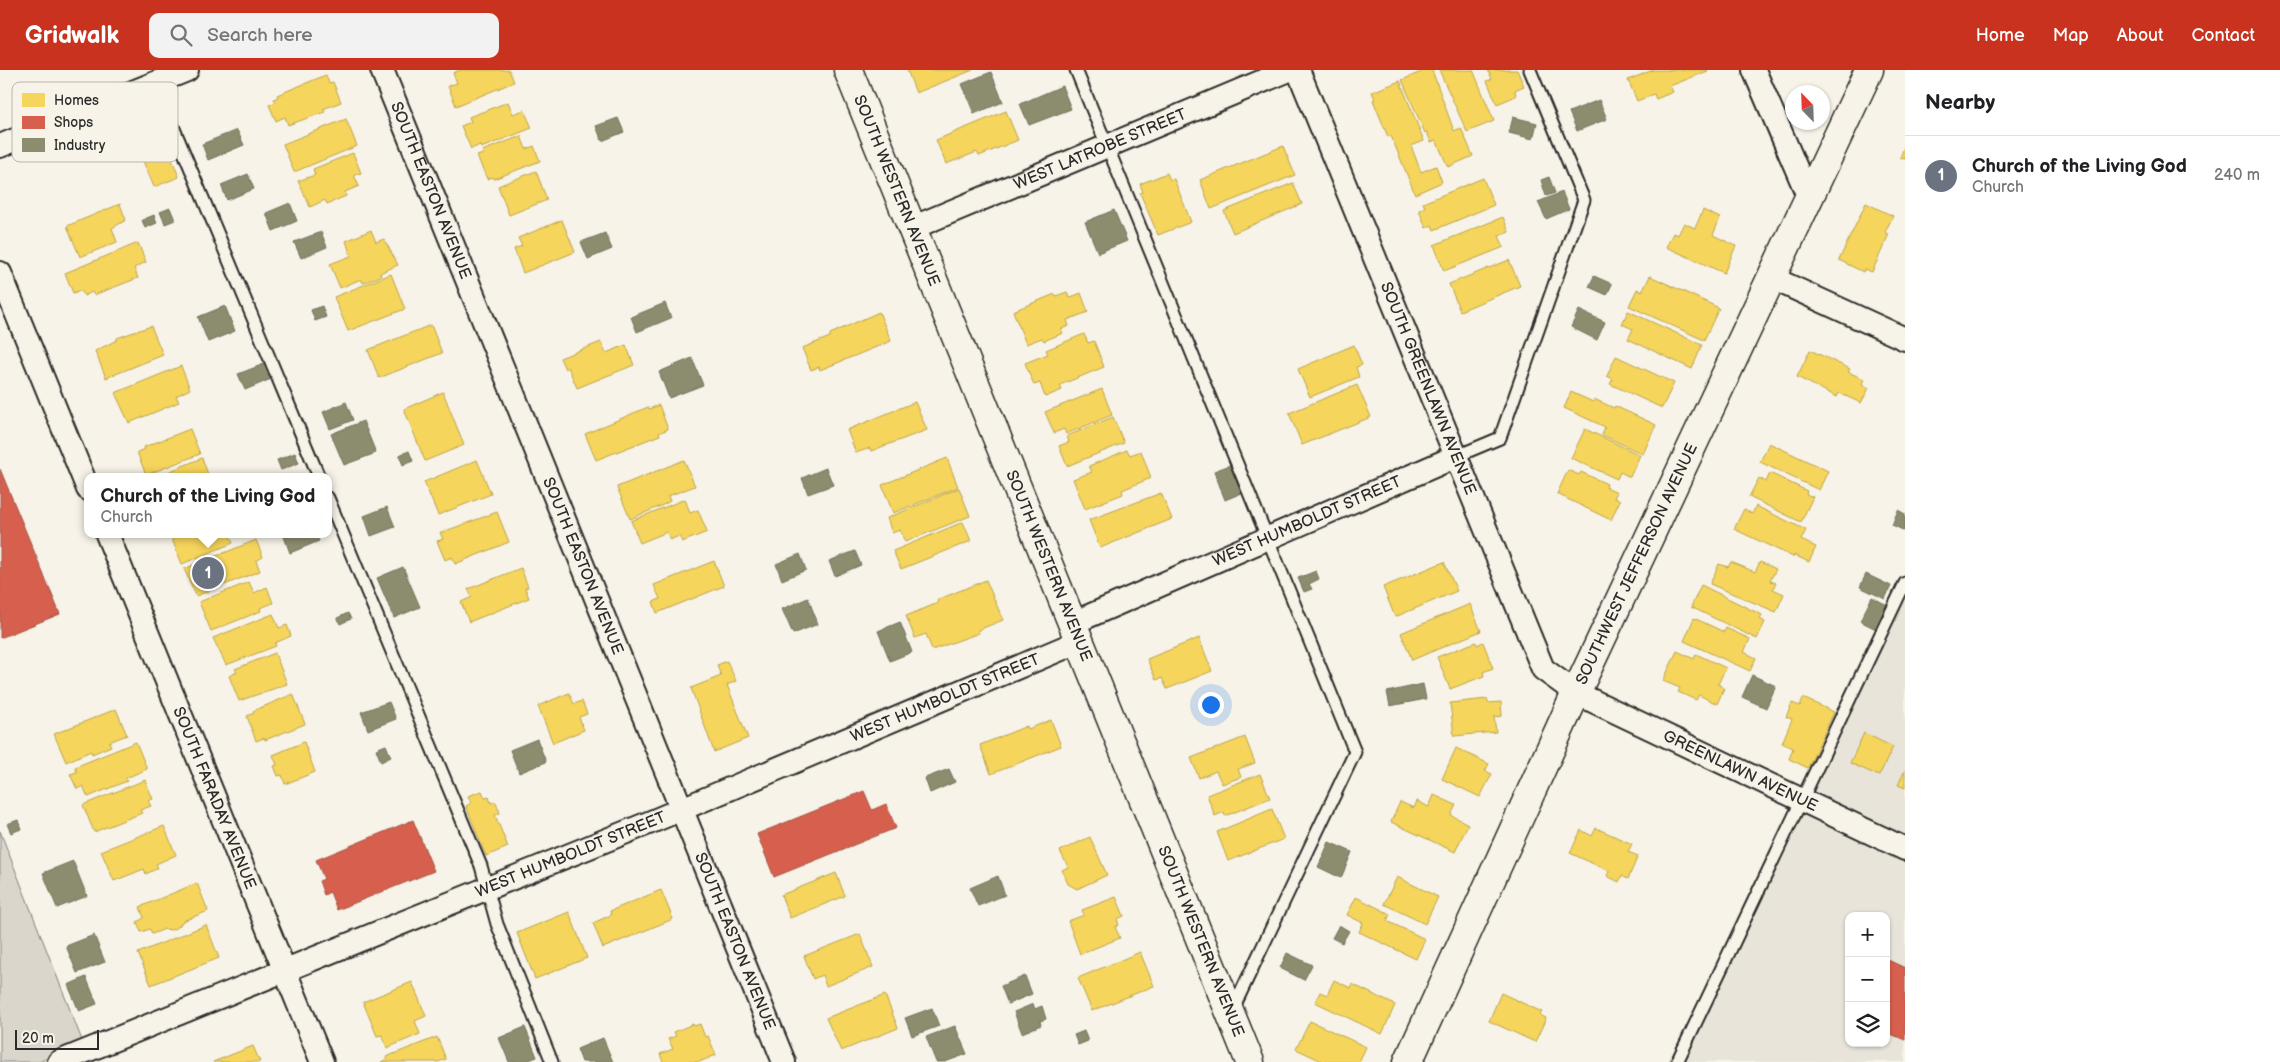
<!DOCTYPE html>
<meta charset="utf-8">
<style>
body{margin:0;font-family:"Balsamiq Sans",sans-serif;background:#f2f2f2;color:#202124}
.controls{position:absolute;right:15px;bottom:15px;display:grid;overflow:hidden;border-radius:10px;box-shadow:0 1px 4px #0004}
.controls button{width:45px;height:45px;display:grid;place-items:center;padding:0;border:0;border-bottom:1px solid #e0e0e0;background:#fff;color:#202124;font:25px sans-serif}
.compass{position:absolute;left:1785px;top:15px;width:45px;height:45px;border-radius:50%;background:#fff;box-shadow:0 1px 4px #0004;rotate:337deg}
.scale{position:absolute;left:15px;bottom:12px;width:84px;box-sizing:border-box;padding-left:5px;border:2px solid #2b2b2b;border-top:0;font-size:14px;line-height:18px;white-space:nowrap;color:#2b2b2b;-webkit-text-stroke:4px #f7f3e8;paint-order:stroke}
.you{position:absolute;left:1210px;top:634px;width:18px;height:18px;margin:-12px;border:4px solid #fff;border-radius:50%;background:#1a73e8;box-shadow:0 0 0 8px #1a73e833}
.badge{display:grid;place-items:center;width:32px;height:32px;border-radius:50%;background:#c8321e;color:#fff;font-size:16px;font-weight:700}
.pin{position:absolute;translate:-50% -50%;border:2px solid #fff;box-shadow:0 1px 5px #0006}
.popup{position:absolute;left:84px;top:403px;width:248px;height:65px;box-sizing:border-box;display:grid;place-content:center;border-radius:10px;background:#fff;filter:drop-shadow(0 1px 4px #0005);font-size:16px;white-space:nowrap;color:#757577}
.popup b{font-size:19px;color:#202124}
.popup::after{content:'';position:absolute;left:50%;top:100%;margin-left:-10px;border:10px solid transparent;border-top-color:#fff}
.list{margin:0;padding:0;list-style:none}
h2{display:flex;justify-content:space-between;align-items:center;height:65px;margin:0;padding:0 20px;font-size:21px}
h2 small{font-size:16px;font-weight:400;color:#757577}
.list li{display:grid;grid-template-columns:32px 1fr auto;gap:15px;align-items:center;box-sizing:border-box;height:80px;padding:0 20px;border-top:1px solid #e0e0e0}
.list b{display:block;font-size:19px;white-space:nowrap}
.list p{margin:0;font-size:16px;white-space:nowrap;color:#757577}
.list em{font-size:16px;font-style:normal;color:#757577}
.icon{flex:none;width:28px;height:28px;fill:none;stroke:currentColor;stroke-width:2;stroke-linecap:round;stroke-linejoin:round}
.map{position:relative;flex:none;width:1905px;height:992px;overflow:hidden}
header{display:flex;align-items:center;gap:30px;box-sizing:border-box;height:70px;padding:0 25px;background:#c8321e;color:#fff}
header strong{font-size:24px}
nav{display:flex;gap:28px;margin-inline-start:auto;font-size:18px}
.search{width:350px;height:45px;background:#f2f2f2;display:flex;align-items:center;gap:12px;box-sizing:border-box;padding:0 18px;border-radius:10px;color:#757577;font-size:19px}
main{display:flex}
aside{flex:1;background:#fff}
.map>svg:first-child{display:block}
</style>
<header>
<strong>Gridwalk</strong>
<div class="search"><svg class="icon" aria-label="search" viewBox="0 0 24 24"><circle cx="10" cy="10" r="6"/><path d="M15 15l6 6"/></svg>Search here</div>
<nav><a>Home</a><a>Map</a><a>About</a><a>Contact</a></nav>
</header>
<main>
<div class="map">
<svg width="1905" height="992" viewBox="0 0 1905 992">
<rect width="100%" height="100%" fill="#f7f3e8"/>
<filter id="ink" filterUnits="userSpaceOnUse"><feTurbulence type="fractalNoise" baseFrequency=".02" numOctaves="2"/><feDisplacementMap in="SourceGraphic" scale="10" xChannelSelector="R" yChannelSelector="G"/><feConvolveMatrix kernelMatrix="1 2 1 2 8 2 1 2 1" color-interpolation-filters="sRGB"/></filter>
<g filter="url(#ink)">
<path fill="#e8e4da" fill-rule="evenodd" d="M1905 510V992H1672ZM1849 846H1886V973H1849Z"/>
<path fill="#dad6cc" stroke="#82807c" d="M0 761 83 973 39 992H0Z"/>
<path fill="#f6d55c" stroke="#b9a24d" d="M460 0H509L514 12 456 36 448 16 457 13 453 3Z
M907 0H973L916 23Z
M1426 0H1432L1454 61 1461 58 1473 86 1448 97 1436 70 1431 72 1427 62 1425 63 1402 10Z
M1439 0H1473L1494 51 1467 62Z
M1488 0H1517L1524 16 1515 20 1516 26 1497 34 1487 11 1492 9Z
M1653 0H1707L1708 1 1670 16 1673 22 1656 29 1654 24 1637 31 1628 10Z
M326 5 329 13 333 12 341 32 323 39 325 42 288 55 285 47 276 51 269 35 276 32 274 29 278 27 277 25Z
M1400 11 1424 71 1411 76 1421 102 1436 96 1442 112 1415 124 1391 66 1388 67 1373 30 1375 29 1372 22Z
M508 32 513 44 524 40 532 58 481 78 480 75 471 79 461 56 471 52 469 47Z
M1006 41 1018 70 979 86 977 82 946 94 936 70Z
M346 49 357 76 294 102 283 74Z
M521 66 526 79 534 76 540 91 494 109 493 107 487 109 477 86 483 84 482 81Z
M164 69 179 107 154 117 138 79Z
M1905 75V89L1900 87Z
M1283 76 1295 105 1211 139 1200 110Z
M353 83 361 103 354 105 359 116 345 122 346 126 327 134 325 130 310 137 298 111 315 105 313 99Z
M536 101 547 130 509 145 498 116Z
M1167 103 1170 110 1174 109 1191 152 1158 165 1140 123 1143 122 1140 114Z
M1483 108 1494 135 1434 160 1432 155 1426 158 1419 140 1425 137 1423 133Z
M1293 113 1302 134 1233 163 1224 141Z
M1866 133 1893 146 1885 162 1889 164 1872 202 1865 199 1863 202 1839 190Z
M120 134 126 150 112 158 117 172 80 187 67 156Z
M1703 140 1720 148 1713 165 1736 176 1724 203 1666 177 1673 163 1678 165 1684 153 1695 158Z
M1503 147 1509 162 1499 166 1504 177 1444 201 1434 175Z
M562 150 575 182 523 203 514 179 522 176 518 168Z
M371 160 376 172 384 169 398 195 380 203 381 206 363 213 361 209 340 218 330 194 351 186 346 171Z
M138 173 146 192 134 198 138 208 94 225 92 222 84 226 81 220 73 223 65 203Z
M1509 190 1520 216 1460 241 1449 214Z
M391 204 405 239 348 261 334 227Z
M1650 206 1719 238 1704 270 1629 236 1637 219 1642 222Z
M1067 222 1069 228 1081 223 1088 242 1067 250 1069 256 1061 259 1063 263 1044 271 1042 268 1026 274 1013 241 1055 224 1056 226Z
M1628 241 1702 275 1692 299 1628 269 1633 259 1622 254Z
M879 242 891 271 820 300 819 297 811 300 802 278 830 267V264Z
M431 255 442 283 379 308 368 280Z
M151 256 163 285 106 308 95 281 117 270V268Z
M1084 264 1088 273 1094 271 1104 297 1060 315 1062 320 1045 327 1040 313 1034 315 1025 293 1048 284 1046 280Z
M601 272 606 283 626 275 634 295 577 318 568 297 565 299 560 288Z
M1354 275 1362 295 1356 297 1359 307 1310 327 1298 299Z
M1810 280 1850 299 1848 302 1864 309 1862 314 1869 318 1861 333 1839 323 1837 327 1797 307Z
M1616 286 1674 313 1662 338 1610 314 1613 309 1607 306Z
M181 296 190 319 176 326 179 332 129 353 115 323Z
M1357 315 1371 347 1302 375 1289 343Z
M1102 319 1112 345 1066 364 1064 359 1054 363 1045 342Z
M443 322 464 375 425 391 404 339Z
M1571 322 1593 332 1594 329 1614 338 1615 336 1656 355 1643 384 1602 365 1605 357 1564 338Z
M915 332 927 360 871 381 870 378 856 383 847 360Z
M659 335 668 359 659 363 660 365 596 390 585 364 648 337 649 339Z
M1113 347 1124 373 1067 396 1059 376 1069 372 1067 366Z
M190 359 200 384 146 405 137 382 145 379 144 377Z
M1585 359 1640 385 1630 407 1620 402 1617 409 1571 388Z
M1769 373 1828 401 1819 420 1760 392Z
M1127 380 1130 385 1141 381 1151 408 1122 420 1123 424 1085 439 1073 409 1092 402 1089 396Z
M202 388 209 407H156Z
M947 388 958 417 893 443 882 415Z
M477 390 491 424 438 445 424 412Z
M684 390 695 416 668 426 670 431 663 435 630 449 617 417Z
M1568 400 1579 405 1581 402 1607 414 1606 417 1617 422 1614 428 1620 430 1611 450 1557 424Z
M1770 403 1807 421 1806 424 1813 427 1801 452 1749 427 1759 408 1766 412Z
M959 418 970 446 905 472 900 460 892 463 887 448Z
M1161 423 1172 449 1100 478 1089 450Z
M685 429 690 443 698 440 707 462 682 472 679 466 670 470 667 462 640 473 631 451Z
M1756 436 1806 460 1801 470 1816 477 1809 492 1794 485 1793 487 1734 459 1744 439 1752 444Z
M497 442 509 472 455 494 452 487 445 490 437 471 443 469 440 463Z
M963 452 971 471 901 499 893 481Z
M179 464H229L233 473 182 494 171 467Z
M256 470 263 487 256 491 260 501 196 526 184 499Z
M714 491 724 516 657 543 653 532 660 529 654 515Z
M1444 492 1457 521 1395 547 1383 517Z
M1731 492 1755 502 1760 492 1776 499 1770 511 1776 513 1773 519 1784 524 1776 542 1710 514 1719 494 1728 497Z
M521 498 528 517 525 518 529 528 469 552 461 532 472 527 468 519Z
M986 510 1003 550 978 560 979 563 932 580 926 564 915 568 906 546 938 533 937 530Z
M249 512 254 523 267 517 273 533 260 538 261 541 211 561 199 532Z
M1701 515 1762 545 1760 549 1765 552 1757 569 1691 537Z
M1470 534 1481 561 1412 590 1401 563Z
M273 544 279 558 287 555 291 566 275 573 276 576 226 595 213 568Z
M1694 548 1724 562 1726 558 1750 569 1744 582 1756 588 1750 601 1684 571Z
M1199 568 1212 601 1167 619 1162 608 1156 610 1147 589Z
M1476 572 1477 575 1483 572 1493 598 1483 602 1484 606 1450 619 1437 587Z
M1677 581 1694 589 1696 584 1726 598 1718 614 1724 618 1717 634 1699 625 1696 630 1678 622 1680 618 1663 611Z
M275 583 287 614 239 631 229 606 237 602 235 599Z
M727 591 736 611 727 615 748 668 714 682 691 618 721 606 717 595Z
M569 623 574 634 582 631 587 644 579 647 584 660 553 673 538 636Z
M293 624 305 654 265 670 264 668 256 671 247 646 254 643 253 641Z
M1803 628 1834 642 1808 698 1789 689 1793 678 1782 673 1792 649 1786 647 1792 633 1800 636Z
M1487 629 1488 633 1501 632 1502 646 1494 647 1496 662 1454 666 1450 633Z
M116 639 127 665 109 672 111 676 92 684 91 681 66 692 54 664Z
M1051 650 1061 676 991 704 980 675 1027 656 1028 659Z
M1864 663 1893 677 1879 706 1850 693Z
M1245 667 1255 693 1238 699 1241 707 1222 714 1216 701 1199 708 1191 688Z
M136 672 147 699 126 708 127 711 88 727 83 716 77 719 70 704 77 702 75 697Z
M304 672 315 702 285 714 282 705 278 706 274 696 277 695 273 685Z
M1456 678 1489 694 1485 701 1492 704 1480 727 1442 709Z
M1905 700V718L1898 715Z
M1260 704 1270 728 1225 746 1224 742 1215 746 1207 725Z
M145 710 153 729 148 731 151 736 140 740 142 743 94 762 83 735Z
M482 721 485 728 489 727 491 733 496 732 500 743 495 745 508 777 486 786 466 736 471 733 468 726Z
M1434 725 1456 735 1451 745 1468 754 1455 782 1391 752 1400 732 1414 738 1417 731 1429 737Z
M1272 739 1284 769 1228 791 1217 762Z
M164 756 176 785 156 794 158 798 146 804 144 799 114 811 101 781Z
M1596 758 1632 774 1628 782 1638 786 1628 809 1622 806 1619 812 1607 806 1609 801 1570 783 1581 760 1592 766Z
M1090 767 1107 805 1077 819 1068 814 1062 800 1068 797 1060 781Z
M836 803 845 826 790 848 781 825Z
M1397 807 1438 827 1425 854 1384 834Z
M197 813 208 841 183 851 178 857 171 860 165 859 152 864 150 859 141 862 137 852 144 848 140 837Z
M661 820 673 849 603 878 593 853 611 845 610 841Z
M1116 827 1124 846 1117 849 1119 855 1115 857 1120 868 1080 884 1068 851 1084 845 1082 840Z
M1356 827 1390 844 1387 851 1425 869 1416 889 1359 862 1363 853 1347 845Z
M569 842 587 888 535 909 517 863Z
M206 855 219 888 151 915 138 883Z
M860 864 873 897 826 916 822 905 813 909 804 886Z
M1140 882 1154 916 1092 941 1078 908Z
M1334 910 1351 918 1352 914 1395 935 1382 964 1315 932 1320 922 1327 925Z
M412 912 426 946 415 951 420 964 387 978 382 965 377 966 363 932Z
M1501 923 1542 942 1540 945 1546 948 1535 972 1489 951Z
M885 925 898 958 841 981 826 948Z
M1310 951 1366 977 1359 992H1324L1296 979Z
M693 954 694 956 700 954 705 967 708 966 716 985 699 992H663L660 984 673 979 668 969 676 966 674 962Z
M437 967 446 989 438 992H381L387 989 386 987Z
M253 976 260 992H213Z"/>
<path fill="#d6604d" stroke="#a35043" d="M0 399 60 544 0 568Z
M864 721 872 740 886 734 896 758 774 807 757 764Z
M413 750 434 801 337 840 330 822 324 825 319 811 324 809 316 790Z
M1886 889 1905 898V970L1886 962Z"/>
<path fill="#8c8c6e" stroke="#6f6f5a" d="M991 2 1003 32 974 44 962 14Z
M1062 16 1071 39 1029 55 1020 34Z
M1599 30 1607 49 1577 61 1569 42Z
M1513 47 1537 53 1533 69 1509 63Z
M618 48 624 62 602 71 596 56Z
M237 60 244 75 208 90 202 74Z
M248 104 254 119 227 130 221 115Z
M1549 107 1555 123 1546 126 1541 110Z
M1562 122 1569 139 1546 149 1538 132Z
M290 133 297 151 273 161 266 143Z
M170 138 175 150 165 154 160 142Z
M1114 140 1127 171 1098 183 1085 152Z
M154 145 157 153 145 158 142 150Z
M321 162 327 177 301 188 294 172Z
M605 163 612 179 588 189 581 172Z
M1594 206 1612 214 1607 225 1589 217Z
M665 233 671 248 637 262 631 247Z
M225 236 235 261 208 272 198 247Z
M322 236 326 247 315 251 311 240Z
M1579 240 1605 252 1597 270 1571 257Z
M692 288 703 315 669 328 659 302Z
M264 294 271 309 245 320 238 304Z
M346 332 353 350 330 359 323 342Z
M363 351 376 383 344 395 331 364Z
M409 381 413 391 403 395 399 385Z
M295 383 299 393 281 400 277 390Z
M1230 395 1242 423 1225 430 1214 401Z
M826 398 833 415 808 424 802 408Z
M387 437 395 457 371 466 364 446Z
M1898 440 1905 444V461L1892 455Z
M283 464H316L319 471 290 483Z
M855 481 861 495 835 506 829 491Z
M800 484 806 500 782 510 776 494Z
M403 497 420 537 394 548 377 508Z
M1316 501 1319 509 1309 514 1312 519 1304 522 1298 508Z
M1866 504 1891 516 1885 529 1860 517Z
M1872 527 1887 535 1876 559 1860 551Z
M808 528 818 554 793 564 782 539Z
M348 543 351 549 340 554 337 548Z
M900 552 912 582 890 591 878 561Z
M1752 605 1776 616 1766 638 1742 627Z
M1423 614 1426 629 1390 636 1387 622Z
M389 632 396 649 368 660 361 642Z
M537 669 546 692 519 703 510 680Z
M386 675 391 687 381 692 376 679Z
M949 699 955 712 930 723 925 708Z
M18 750 21 759 11 763 7 754Z
M1329 772 1352 782 1341 808 1318 797Z
M73 791 87 826 57 838 43 803Z
M998 806 1005 825 978 836 970 818Z
M1339 855 1349 861 1342 873 1332 868Z
M94 865 105 892 77 903 66 876Z
M1287 883 1312 895 1304 910 1280 898Z
M1025 906 1032 924 1008 934 1001 916Z
M86 907 97 934 79 941 68 915Z
M1033 934 1035 939 1042 936 1046 949 1040 951 1041 955 1022 963 1014 942Z
M932 938 939 956 912 966 905 948Z
M955 956 967 984 945 992H936L926 967Z
M525 957 537 987 524 992H509L499 968Z
M1084 961 1088 971 1078 975 1074 965Z
M603 968 613 992H582L577 979Z"/>
<g fill="none" stroke-linecap="round" stroke-linejoin="round">
<defs>
<path id="lane" d="M1076 0 1355 682 1232 941
M155 13 319 407
M1457 386 1500 368 1584 130 1530 0
M328 428 481 796 497 854 552 992
M1677 992 1905 513"/>
<g id="street">
<path id="s1" d="M382 0 784 992"/>
<path id="s2" d="M1298 0 1543 599 1576 623 1905 779"/>
<path d="M1754 0 1809 128"/>
<path d="M0 76 187 0"/>
<path id="s3" d="M912 158 1289 0"/>
<path d="M0 203 88 419"/>
<path d="M1772 208 1905 269"/>
<path id="s4" d="M107 464 322 992"/>
<path id="s5" d="M1073 553 1457 386"/>
<path id="s6" d="M59 992 651 752 1080 571"/>
</g>
<g id="secondary">
<path id="s7" d="M848 0 1250 992"/>
<path id="s8" d="M1408 992 1576 623 1869 0"/>
</g>
</defs>
<use href="#lane" stroke="#2b2b2b" stroke-width="15"/>
<use href="#street" stroke="#2b2b2b" stroke-width="26"/>
<use href="#secondary" stroke="#2b2b2b" stroke-width="31"/>
<use href="#lane" stroke="#f7f3e8" stroke-width="11"/>
<use href="#street" stroke="#f7f3e8" stroke-width="22"/>
<use href="#secondary" stroke="#f7f3e8" stroke-width="28"/>
</g>
</g>
<g text-anchor="middle" dominant-baseline="central" stroke-width="5" stroke-linejoin="round" paint-order="stroke">
<g font-size="16" fill="#2b2b2b" stroke="#f7f3e8">
<text stroke="none"><textPath href="#s3" startOffset="204">WEST LATROBE STREET</textPath></text>
<text stroke="none"><textPath href="#s1" startOffset="130">SOUTH EASTON AVENUE</textPath></text>
<text stroke="none"><textPath href="#s7" startOffset="130">SOUTH WESTERN AVENUE</textPath></text>
<text stroke="none"><textPath href="#s2" startOffset="344">SOUTH GREENLAWN AVENUE</textPath></text>
<text stroke="none"><textPath href="#s5" startOffset="255">WEST HUMBOLDT STREET</textPath></text>
<text stroke="none"><textPath href="#s8" startOffset="548">SOUTHWEST JEFFERSON AVENUE</textPath></text>
<text stroke="none"><textPath href="#s1" startOffset="535">SOUTH EASTON AVENUE</textPath></text>
<text stroke="none"><textPath href="#s7" startOffset="535">SOUTH WESTERN AVENUE</textPath></text>
<text stroke="none"><textPath href="#s6" startOffset="958">WEST HUMBOLDT STREET</textPath></text>
<text stroke="none"><textPath href="#s2" startOffset="870">GREENLAWN AVENUE</textPath></text>
<text stroke="none"><textPath href="#s4" startOffset="285">SOUTH FARADAY AVENUE</textPath></text>
<text stroke="none"><textPath href="#s6" startOffset="552">WEST HUMBOLDT STREET</textPath></text>
<text stroke="none"><textPath href="#s1" startOffset="940">SOUTH EASTON AVENUE</textPath></text>
<text stroke="none"><textPath href="#s7" startOffset="940">SOUTH WESTERN AVENUE</textPath></text>
</g>
</g>
<rect x="12" y="12" width="166" height="80" rx="8" fill="#f7f3e8" stroke="#bab7af" stroke-width="1"/>
<rect x="22" y="23" width="23" height="14" fill="#f6d55c"/>
<rect x="22" y="46" width="23" height="13" fill="#d6604d"/>
<rect x="22" y="68" width="23" height="14" fill="#8c8c6e"/>
<g font-size="14" fill="#2b2b2b">
<text x="54" y="35">Homes</text>
<text x="54" y="57">Shops</text>
<text x="54" y="80">Industry</text>
</g>
</svg>
<div class="controls">
<button>+</button>
<button>−</button>
<button><svg class="icon" aria-label="layers" viewBox="0 0 24 24"><path d="M12 4l9 5-9 5-9-5zM3 14l9 5 9-5"/></svg></button>
</div>
<svg class="compass" viewBox="-18 -18 36 36"><path d="M0-13l5 13h-10z" fill="#e53935"/><path d="M0 13l5-13h-10z" fill="#757577"/></svg>
<div class="scale">20 m</div>
<div class="you"></div>
<div class="pin badge" style="left:208px;top:503px;background:#6b7280">1</div>
<div class="popup"><b>Church of the Living God</b>Church</div>
</div>
<aside>
<h2>Nearby<small></small></h2>
<ul class="list">
<li><span class="badge" style="background:#6b7280">1</span><div><b>Church of the Living God</b><p>Church</p></div><em>240 m</em></li>
</ul>
</aside>
</main>
